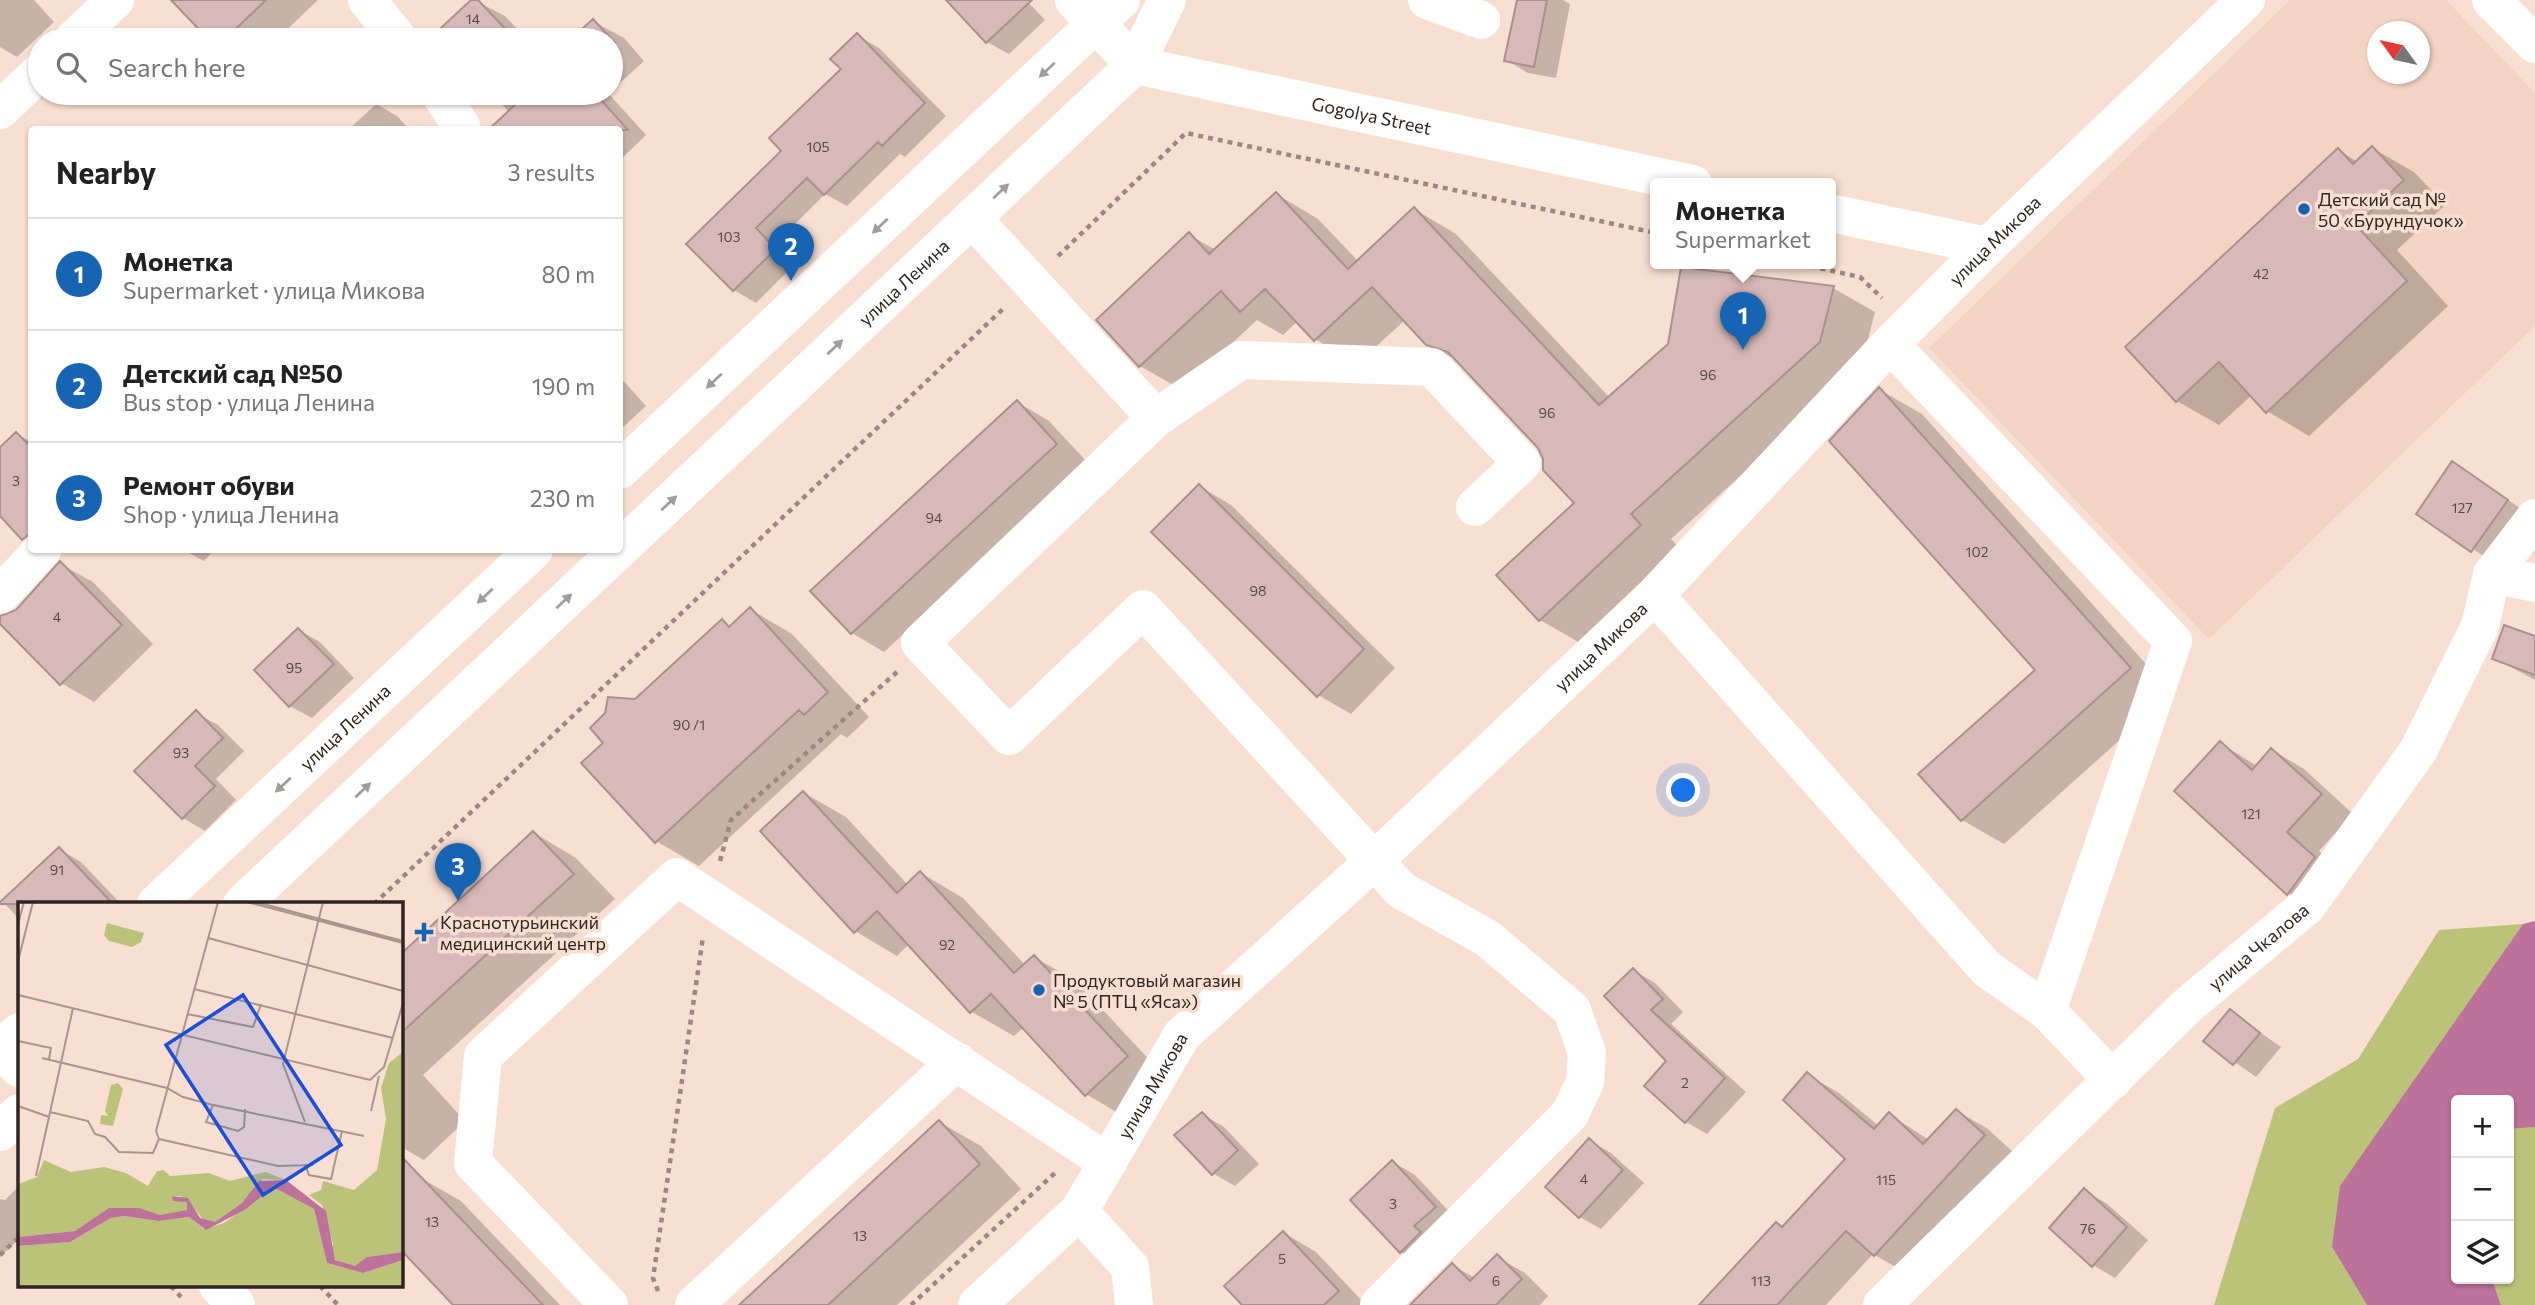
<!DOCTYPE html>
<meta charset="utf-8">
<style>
body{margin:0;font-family:Commissioner,sans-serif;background:#f2f2f2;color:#222}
.controls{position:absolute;right:21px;bottom:21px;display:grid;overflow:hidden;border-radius:7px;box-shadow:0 2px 5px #0004}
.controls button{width:63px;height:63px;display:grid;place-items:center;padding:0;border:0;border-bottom:2px solid #e0e0e0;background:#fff;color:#222;font:35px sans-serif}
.compass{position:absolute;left:2367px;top:21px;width:63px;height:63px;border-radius:50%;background:#fff;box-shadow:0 2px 5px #0004;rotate:303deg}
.you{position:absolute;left:1684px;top:791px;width:24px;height:24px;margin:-18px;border:5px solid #fff;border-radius:50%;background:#1a73e8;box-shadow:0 0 0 10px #1a73e833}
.badge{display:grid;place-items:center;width:46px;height:46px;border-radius:50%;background:#1764b3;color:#fff;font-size:23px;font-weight:700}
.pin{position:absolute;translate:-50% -58px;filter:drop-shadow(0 2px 4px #0008)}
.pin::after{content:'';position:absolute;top:37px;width:24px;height:21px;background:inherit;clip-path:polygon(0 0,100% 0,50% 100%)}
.popup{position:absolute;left:1650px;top:178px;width:186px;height:91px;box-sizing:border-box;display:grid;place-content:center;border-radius:7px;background:#fff;filter:drop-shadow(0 2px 5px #0005);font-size:23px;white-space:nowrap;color:#767676}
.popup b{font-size:26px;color:#222}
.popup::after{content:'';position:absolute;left:50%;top:100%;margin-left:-14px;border:14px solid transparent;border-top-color:#fff}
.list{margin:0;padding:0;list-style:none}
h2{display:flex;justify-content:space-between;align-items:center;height:91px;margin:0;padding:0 28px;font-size:30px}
h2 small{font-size:23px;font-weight:400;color:#767676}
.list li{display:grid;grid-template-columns:46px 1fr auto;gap:21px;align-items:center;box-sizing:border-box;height:112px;padding:0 28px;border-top:2px solid #e0e0e0}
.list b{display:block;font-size:26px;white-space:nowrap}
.list p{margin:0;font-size:23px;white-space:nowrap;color:#767676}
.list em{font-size:23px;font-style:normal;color:#767676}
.icon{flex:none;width:38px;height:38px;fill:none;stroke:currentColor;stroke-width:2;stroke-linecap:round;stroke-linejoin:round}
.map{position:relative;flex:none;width:2535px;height:1305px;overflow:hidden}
.search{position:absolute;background:#fff;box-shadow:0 2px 5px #0004;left:28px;top:28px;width:595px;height:77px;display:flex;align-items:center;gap:18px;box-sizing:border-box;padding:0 24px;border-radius:38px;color:#767676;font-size:26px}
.panel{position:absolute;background:#fff;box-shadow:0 2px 5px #0004;left:28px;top:126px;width:595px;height:427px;border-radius:7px}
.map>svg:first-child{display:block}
</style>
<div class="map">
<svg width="2535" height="1305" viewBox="0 0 2535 1305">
<rect width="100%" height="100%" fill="#f9dfd2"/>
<path fill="#f3d3c2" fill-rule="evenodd" d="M2290 0H2446L2535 93V326L2209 639 1929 348ZM2378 32H2420V74H2378Z"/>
<path fill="#bbc37a" d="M2523 924 2398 1104 2332 1247 2367 1305H2214L2275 1108 2358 1059 2439 930Z
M2535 1127V1305H2501L2492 1279H2509V1129Z"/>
<path fill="#bc7299" d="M2535 921V1127L2509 1129V1100H2456V1279H2492L2501 1305H2367L2332 1247 2340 1186 2523 924Z"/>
<path fill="#0003" d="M0 0H34L54 22 17 57 0 47Z
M173 0H318L276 40H211Z
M474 0 505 16 528 40H440L436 36Z
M957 0H1026L1045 20 1009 54 987 42Z
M1518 0H1563L1570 4 1556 78 1528 73 1506 60Z
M593 21 624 38 644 61 611 91V40H572Z
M547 35 556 40H542Z
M857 35 879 48 946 116 905 157 900 154 847 206 825 194 777 242 797 262 756 303 734 290 783 151 843 69Z
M491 93H608L646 135 620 160V130L510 113Z
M376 104 397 116 410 130H348Z
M2372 148 2414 172 2445 205 2397 250 2448 306 2309 436 2267 411 2252 395 2219 425 2177 401 2338 150 2358 162Z
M1276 194 1318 219 1359 262 1414 209 1456 234 1610 398 1833 288 1875 312 1861 366 1671 539 1682 550 1582 644 1540 620 1576 503 1539 447 1460 362 1427 344 1405 320 1357 364 1315 339 1298 321 1283 335 1257 320 1182 390 1140 366 1189 235 1216 250Z
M620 377 646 406 620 430Z
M1880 390 1922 414 2172 693 2004 844 1962 820 2037 670Z
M1017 402 1049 421 1088 463 884 652 852 633Z
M17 434 32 442V538L14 528 0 513V449Z
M2453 463 2529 514 2494 563 2418 513Z
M1199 486 1231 505 1395 668 1351 714 1318 695Z
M184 550H214L204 561Z
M60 564 93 582 153 644 94 702 61 683 0 621V618L17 612Z
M750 609 792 634 869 717 847 738 841 734 699 866 656 841 606 743 636 701 722 621 732 627Z
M299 630 320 642 354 678 312 718 290 706 257 670Z
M2535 638V680L2494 658Z
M196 713 218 725 244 751 216 779 236 800 205 831 183 818Z
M2220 743 2257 766 2272 750 2304 769 2353 814 2319 851 2346 877 2320 912 2288 893Z
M804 793 846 817 908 885 921 873 963 898 1025 965 1034 957 1076 981 1169 1081 1128 1119 1086 1094 1024 1027 1014 1036 972 1012 909 944 897 956 855 931Z
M534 833 576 858 615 899 423 1075 465 1121 424 1160 401 1147V956Z
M59 849 81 862 121 904H19V919L3 902Z
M1633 970 1655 983 1683 1012 1671 1024 1746 1092 1707 1134 1686 1122 1669 1061Z
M2230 1011 2281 1047 2256 1077 2205 1041Z
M1808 1075 1839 1093 1879 1126 1889 1114 1929 1140 1957 1111 1988 1129 2015 1154 1906 1273 1873 1254 1826 1305H1713L1848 1159Z
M1202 1114 1224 1127 1259 1164 1235 1186 1214 1174 1177 1135Z
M939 1122 981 1146 1021 1189 897 1305H742Z
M1590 1141 1611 1153 1644 1183 1601 1229 1580 1217Z
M1393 1162 1415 1175 1457 1220 1423 1265 1401 1252Z
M419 1177 461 1201 560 1305H455L401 1248V1194Z
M19 1186V1239L0 1257V1199L5 1200Z
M2084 1191 2106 1203 2148 1240 2115 1278 2093 1265Z
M1284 1233 1316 1252 1366 1305H1244Z
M1497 1257 1525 1273 1548 1296 1540 1305H1421L1452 1265 1475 1278Z"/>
<path fill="#d6b9b8" stroke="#ac9090" stroke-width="2" d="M171 0H266L224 40H209Z
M471 0H478L516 40H428Z
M946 0H1032L986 43Z
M1517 0H1547L1534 67 1504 61Z
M593 19 615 43 611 47V40H570Z
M857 33 925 103 882 146 878 142 824 195 807 178 756 228 776 249 733 291 686 244 781 151 769 138 841 69 830 59Z
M508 93H595L628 130H488L517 103Z
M2372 146 2404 180 2356 225 2407 281 2266 413 2219 362 2176 402 2125 347 2338 148 2353 164Z
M1276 192 1348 269 1414 207 1599 405 1668 344 1681 267 1834 286 1820 342 1631 514 1641 525 1539 621 1496 575 1574 503 1543 470V459L1538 448 1448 352 1426 345 1372 287 1314 341 1265 289 1240 312 1221 291 1139 367 1096 320 1189 232 1209 254Z
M1879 387 2131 668 1961 821 1918 774 2035 670 1829 441Z
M1017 400 1057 444 851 634 810 591Z
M16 432 32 448V532L22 540 0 516V447Z
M2452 461 2508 500 2471 552 2416 514Z
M1199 484 1364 649 1317 697 1151 532Z
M60 561 122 625 60 685 0 624V616L16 610Z
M750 607 828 692 804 715 799 710 655 843 581 763 603 743 590 728 605 713 608 697 635 699 722 619 729 627Z
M2504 625 2535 636V675L2492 659Z
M298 628 334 664 289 707 254 670Z
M196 710 223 738 195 766 215 786 182 819 134 771Z
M2220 741 2252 770 2271 748 2322 794 2287 832 2315 857 2287 895 2174 791Z
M803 791 897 893 920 871 1014 973 1034 955 1128 1056 1085 1096 991 994 970 1013 877 911 854 933 760 831Z
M533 831 574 874 401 1033V954Z
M59 847 113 904H0V902Z
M1633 968 1663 999 1651 1010 1725 1078 1685 1123 1644 1086 1666 1061 1604 996Z
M2230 1009 2260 1033 2233 1065 2203 1041Z
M1807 1072 1874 1129 1889 1112 1923 1144 1956 1109 1985 1135 1874 1256 1846 1231 1777 1305H1699L1776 1222 1782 1227 1845 1159 1783 1100Z
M1202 1112 1238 1150 1212 1175 1174 1135Z
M939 1120 980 1164 828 1305H739Z
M1589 1138 1623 1170 1579 1218 1545 1187Z
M401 1156 543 1305H453L401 1250Z
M1392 1160 1436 1207 1414 1226 1421 1232 1400 1253 1350 1200Z
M2084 1188 2127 1227 2092 1267 2049 1228Z
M1283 1231 1339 1291 1324 1305H1242L1224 1286Z
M1497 1254 1522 1279 1496 1305H1410L1452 1263 1470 1281Z"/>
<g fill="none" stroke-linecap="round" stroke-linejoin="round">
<path stroke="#9b897f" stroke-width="4.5" stroke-dasharray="5 5" stroke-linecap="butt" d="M1058 256 1186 133 1656 233
M1801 264 1860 277 1882 298
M720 861 731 820 897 672
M374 904 1004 308
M0 1255 19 1237
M171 1286 181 1297
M320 1286 338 1305
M658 1291 653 1278 703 937
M911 1305 1055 1173"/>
<g stroke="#fff" stroke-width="38">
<path d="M367 0 399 40"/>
<path id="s1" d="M1074 0 1135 65 1693 184"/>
<path d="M1427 0 1481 20"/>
<path d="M2491 0 2535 44"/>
<path d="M73 40 115 0"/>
<path d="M440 93 461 126 457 130"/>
<path d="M0 110 40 72"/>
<path d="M1830 213 1988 246"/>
<path d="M972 218 1156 418 1241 360 1432 367 1522 463 1475 507"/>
<path d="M1890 344 2173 641 2047 1011 2113 1080"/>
<path d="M1156 418 920 643 1009 736 1143 609 1401 890 1487 938 1572 1010 1587 1053 1585 1082 1570 1114 1379 1305"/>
<path d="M2492 574 2535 583"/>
<path d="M0 595 42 550"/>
<path d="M1655 595 1987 969 2047 1011"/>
<path d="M0 1046 19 1068"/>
<path d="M1079 1211 1130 1267 1134 1305"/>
<path d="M218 1286 236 1305"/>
<path d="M609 1305 473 1163 483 1056 677 877 1107 1162"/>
<path d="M694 1305 957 1061"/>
<path id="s2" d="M977 1305 1079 1211 1182 1035 1374 861 1655 595 1890 344 1988 246 2246 0"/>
<path id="s3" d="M1882 1305 2187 1006 2307 906 2418 751 2480 626 2492 574 2535 518"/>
</g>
<g stroke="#fff" stroke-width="38">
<path d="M620 470 1121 0"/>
<path id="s4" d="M156 904 534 550"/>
<path id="s5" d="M242 904 1135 65 1167 0"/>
<path d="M0 1050 19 1032"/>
<path d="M0 1132 19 1113"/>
</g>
</g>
<defs><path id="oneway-solid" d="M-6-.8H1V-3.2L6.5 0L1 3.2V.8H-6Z" transform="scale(1.75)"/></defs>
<g fill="#a19d9b">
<use href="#oneway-solid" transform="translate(1047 70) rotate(137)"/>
<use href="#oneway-solid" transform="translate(1001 191) rotate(-43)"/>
<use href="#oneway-solid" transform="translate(880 226) rotate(137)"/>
<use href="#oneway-solid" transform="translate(835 347) rotate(-43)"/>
<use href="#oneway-solid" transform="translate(714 381) rotate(137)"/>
<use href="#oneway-solid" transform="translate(669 503) rotate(-43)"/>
<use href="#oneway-solid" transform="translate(485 596) rotate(137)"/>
<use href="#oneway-solid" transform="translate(564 601) rotate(-43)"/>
<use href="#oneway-solid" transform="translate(283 785) rotate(137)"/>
<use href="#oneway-solid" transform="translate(363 790) rotate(-43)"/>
</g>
<g fill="#1764b3" stroke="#f9dfd2" stroke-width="2.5">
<circle cx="2304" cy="209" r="7"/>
<path d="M420.5 921.5h7v7h7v7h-7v7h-7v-7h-7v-7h7z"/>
<circle cx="1039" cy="990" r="7"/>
</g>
<g text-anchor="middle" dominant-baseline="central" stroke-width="7" stroke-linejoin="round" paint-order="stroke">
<g font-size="14" fill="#584a46">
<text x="473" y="18">14</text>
<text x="818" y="146">105</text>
<text x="729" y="236">103</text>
<text x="2261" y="273">42</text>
<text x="1708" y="374">96</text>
<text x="1547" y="412">96</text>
<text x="16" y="480">3</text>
<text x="2462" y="507">127</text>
<text x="934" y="517">94</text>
<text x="1977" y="551">102</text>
<text x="1258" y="590">98</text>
<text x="57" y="616">4</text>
<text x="294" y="667">95</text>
<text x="689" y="724">90 /1</text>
<text x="181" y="752">93</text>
<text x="2251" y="813">121</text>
<text x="57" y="869">91</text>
<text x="947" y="944">92</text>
<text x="1685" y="1082">2</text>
<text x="1584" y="1178">4</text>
<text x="1886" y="1179">115</text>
<text x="1393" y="1203">3</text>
<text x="432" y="1221">13</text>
<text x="2088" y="1228">76</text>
<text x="860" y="1235">13</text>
<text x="1282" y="1258">5</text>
<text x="1496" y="1280">6</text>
<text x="1761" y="1280">113</text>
</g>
<g font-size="18" fill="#2e2520" stroke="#f9dfd2">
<text stroke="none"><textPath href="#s1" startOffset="331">Gogolya Street</textPath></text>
<text stroke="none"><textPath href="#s2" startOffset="1480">улица Микова</textPath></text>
<text stroke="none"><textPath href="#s5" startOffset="908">улица Ленина</textPath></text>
<text stroke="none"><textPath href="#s2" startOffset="914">улица Микова</textPath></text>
<text stroke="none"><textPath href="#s4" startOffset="259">улица Ленина</textPath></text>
<text stroke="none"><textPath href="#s3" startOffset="520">улица Чкалова</textPath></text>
<text stroke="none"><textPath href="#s2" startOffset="284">улица Микова</textPath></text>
</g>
<g font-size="18" fill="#2e2520" stroke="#f9dfd2" text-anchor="start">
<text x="2318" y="199">Детский сад №<tspan x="2318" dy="21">50 «Бурундучок»</tspan></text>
<text x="440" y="922">Краснотурьинский<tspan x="440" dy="21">медицинский центр</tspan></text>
<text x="1053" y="980">Продуктовый магазин<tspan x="1053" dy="21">№ 5 (ПТЦ «Яса»)</tspan></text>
</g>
</g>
<g transform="translate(18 902)">
<rect width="385" height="385" fill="#f9dfd2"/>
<path d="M89 21 126 31 123 40 114 45 91 39 86 33ZM385 150V350L349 355 338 364 325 363 313 354 315 342 304 303 291 293 303 288 305 279 336 288 359 268 368 217 363 186 371 161ZM100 181 105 187 95 224 82 222 83 213 90 214 87 209 93 183ZM26 258 53 270 86 265 108 271 130 284 139 269 146 268 152 274 191 271 212 279 247 270 268 278 245 277 224 301 197 320H187L172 301 162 294H154L169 300V308L152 314 91 307 57 329 0 335V282L19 275ZM255 285 296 307 309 361 345 371 385 358V385H0V344L52 340 93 316 106 314 141 319 171 315 186 327 206 321Z" fill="#bbc37a"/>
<path d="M268 278 308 309 317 358 337 364 349 355 385 350V358L345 371 309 361 296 307 255 285 228 307 188 328 171 315 141 319 106 314 93 316 52 340 0 344V335L57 329 91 306H121L142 313 169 308V300L155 299 154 294 170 296 182 316 197 320 224 301 241 279Z" fill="#bc7299"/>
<path fill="none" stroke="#a8958b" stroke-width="2" d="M229 0 385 41M238 0 385 39M0 22 6 0M190 36 385 89M0 59 15 0M176 87 375 136M0 93 352 178 366 165 385 101M169 112 235 125 243 102M0 139 33 146 31 157M24 156 149 186 165 195 195 203 346 234M195 203 188 220 220 229 226 225 227 207M0 204 31 215M353 209 361 174M32 210 70 219 77 232 87 235 101 250 135 251 141 237M287 220 265 162 305 0M141 237 138 229 200 0M141 237 260 264 295 263M287 262 291 273 313 277 324 229M18 274 55 106"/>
<path fill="#1d4ed8" fill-opacity="0.15" stroke="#1d4ed8" stroke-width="3.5" d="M225 93 323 243 245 293 148 143Z"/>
<rect width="385" height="385" fill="none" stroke="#2e2520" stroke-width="3.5"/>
</g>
</svg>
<div class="controls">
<button>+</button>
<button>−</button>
<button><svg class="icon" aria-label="layers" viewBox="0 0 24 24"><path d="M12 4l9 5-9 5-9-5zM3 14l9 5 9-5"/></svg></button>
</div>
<svg class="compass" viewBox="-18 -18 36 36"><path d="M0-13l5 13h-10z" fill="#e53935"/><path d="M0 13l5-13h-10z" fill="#767676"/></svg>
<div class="you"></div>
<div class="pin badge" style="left:1743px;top:350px">1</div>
<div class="popup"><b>Монетка</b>Supermarket</div>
<div class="pin badge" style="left:791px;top:281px">2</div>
<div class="pin badge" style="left:458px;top:901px">3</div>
<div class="search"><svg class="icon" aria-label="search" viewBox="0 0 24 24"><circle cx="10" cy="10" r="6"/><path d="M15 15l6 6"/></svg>Search here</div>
<section class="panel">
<h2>Nearby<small>3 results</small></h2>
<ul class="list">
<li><span class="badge">1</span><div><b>Монетка</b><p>Supermarket · улица Микова</p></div><em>80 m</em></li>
<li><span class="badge">2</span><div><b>Детский сад №50</b><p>Bus stop · улица Ленина</p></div><em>190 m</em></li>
<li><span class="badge">3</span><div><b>Ремонт обуви</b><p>Shop · улица Ленина</p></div><em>230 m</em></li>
</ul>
</section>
</div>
